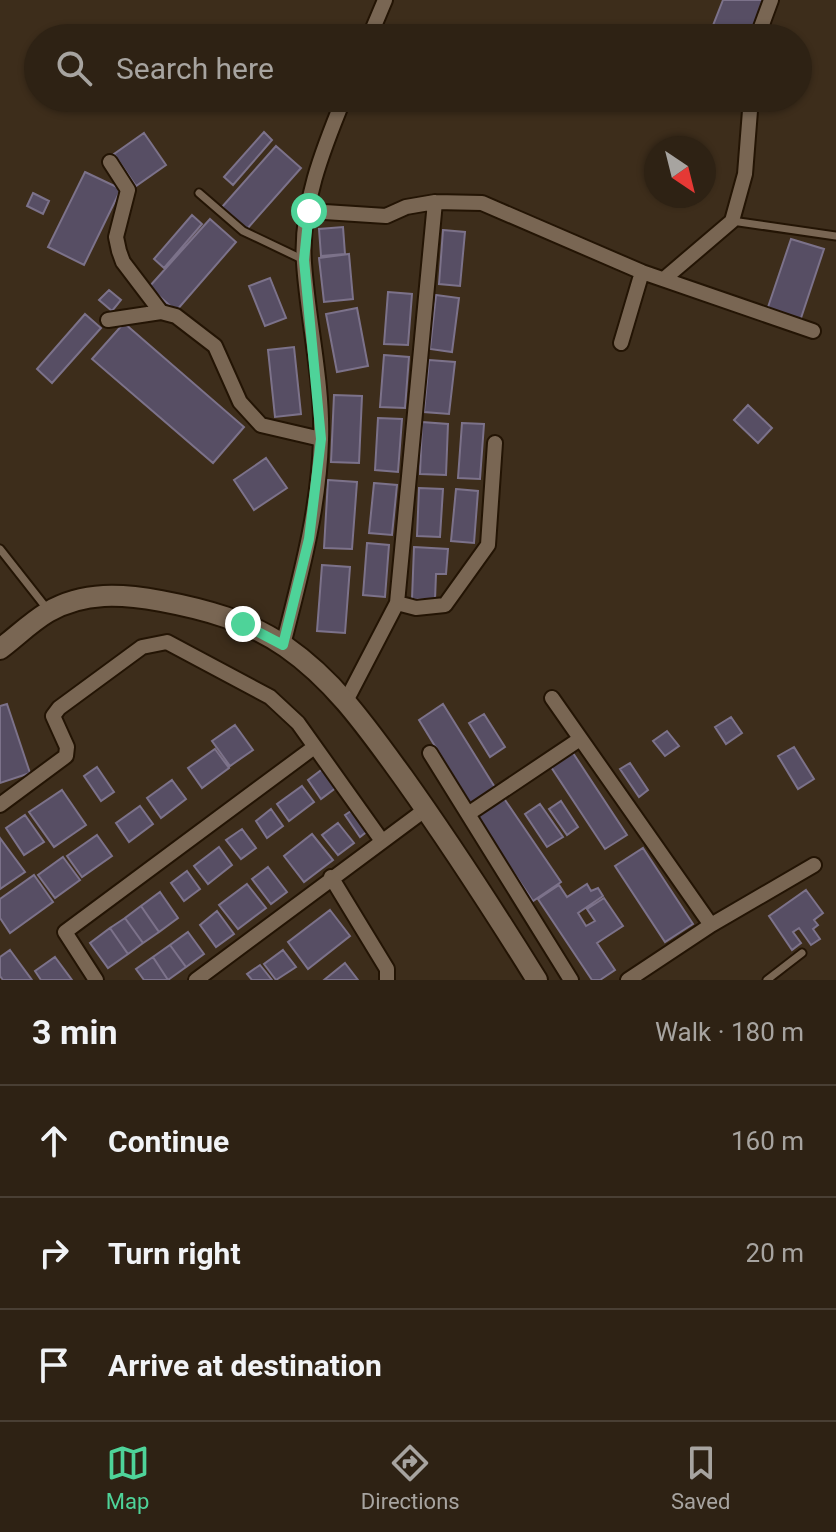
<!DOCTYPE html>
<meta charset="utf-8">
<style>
body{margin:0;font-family:Roboto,sans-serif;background:#362a1d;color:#f1f3f6}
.compass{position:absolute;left:644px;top:136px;width:72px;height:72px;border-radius:50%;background:#2e2214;box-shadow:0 2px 6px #0004;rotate:145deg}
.stop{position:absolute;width:24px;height:24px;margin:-18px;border:6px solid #4ed399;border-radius:50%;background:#fff}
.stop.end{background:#4ed399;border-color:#fff;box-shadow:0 2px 8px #0008}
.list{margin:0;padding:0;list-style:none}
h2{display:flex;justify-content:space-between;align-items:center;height:104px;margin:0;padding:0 32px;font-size:34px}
h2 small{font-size:26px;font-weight:400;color:#a7a4a0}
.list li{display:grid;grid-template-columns:52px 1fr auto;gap:24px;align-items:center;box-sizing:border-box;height:112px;padding:0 32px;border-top:2px solid #493f34}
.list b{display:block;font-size:30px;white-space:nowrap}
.list em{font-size:26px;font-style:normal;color:#a7a4a0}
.icon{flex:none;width:44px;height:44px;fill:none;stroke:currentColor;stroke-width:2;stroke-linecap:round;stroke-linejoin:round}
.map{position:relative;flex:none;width:836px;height:980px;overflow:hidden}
.search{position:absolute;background:#2e2214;box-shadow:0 2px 6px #0004;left:24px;right:24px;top:24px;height:88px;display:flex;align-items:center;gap:20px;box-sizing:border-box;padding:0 28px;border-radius:44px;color:#a7a4a0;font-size:30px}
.sheet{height:440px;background:#2e2214}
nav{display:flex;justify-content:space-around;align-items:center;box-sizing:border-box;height:112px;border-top:2px solid #493f34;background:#2e2214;font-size:22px;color:#a7a4a0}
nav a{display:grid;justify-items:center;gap:4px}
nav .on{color:#4ed399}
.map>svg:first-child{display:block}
</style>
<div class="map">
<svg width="836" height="980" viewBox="0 0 836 980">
<rect width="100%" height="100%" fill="#3d2d1b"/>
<path fill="#574e64" stroke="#7c728a" stroke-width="2" d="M723 0H765L749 38H736L712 28Z
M264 132 272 140 233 185 224 177Z
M144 133 166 165 136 186 114 154Z
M276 146 301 168 247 229 222 207Z
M85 172 121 189 84 265 48 247Z
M33 193 49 201 43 214 27 206Z
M192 215 202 224 164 268 154 259Z
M210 219 236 242 176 311 149 287Z
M343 227 345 254 321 256 319 229Z
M443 230 465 232 460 286 439 284Z
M791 239 824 249 800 321 767 310Z
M349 254 353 299 324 302 319 258Z
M270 278 286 318 265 326 249 286Z
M109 290 121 300 112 311 99 300Z
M388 292 412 294 408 345 384 344Z
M436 295 459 298 452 352 430 349Z
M357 308 368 366 337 372 326 314Z
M85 314 101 328 52 383 37 369Z
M124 323 244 427 213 463 92 359Z
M294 347 301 414 275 417 268 350Z
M384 355 409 357 405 408 380 407Z
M429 360 455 362 449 414 424 412Z
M334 395 362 396 359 463 331 462Z
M748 405 772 428 758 443 734 420Z
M378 418 402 419 398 472 375 470Z
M422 422 448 424 446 475 420 474Z
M462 423 484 424 480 479 458 478Z
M266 458 287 488 254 510 234 480Z
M328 480 357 482 352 549 324 548Z
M374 483 397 485 392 535 369 533Z
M419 488 443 489 440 537 417 536Z
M456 489 478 491 474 543 451 541Z
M367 543 389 545 385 597 363 595Z
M414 547 448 549 446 574H436L435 600 412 599Z
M322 565 350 567 345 633 317 631Z
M7 704 30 773 0 783V706Z
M443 704 496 789 471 805 419 720Z
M484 714 505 747 490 757 469 723Z
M731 717 742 733 726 744 715 727Z
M235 725 253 750 230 766 212 741Z
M667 731 679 746 665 756 653 741Z
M794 747 814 779 798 789 778 756Z
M215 749 229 768 202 788 188 768Z
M573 753 627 835 605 849 551 767Z
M630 763 648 790 639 797 620 769Z
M97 767 114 792 101 801 84 776Z
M324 768 337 787 321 799 308 780Z
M172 780 186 799 161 818 147 798Z
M302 786 314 802 289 821 277 804Z
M62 790 86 825 54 847 29 812Z
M503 797 561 882 533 901 475 816Z
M561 801 578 827 567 835 549 809Z
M540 804 563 837 547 847 525 814Z
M140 806 153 824 129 842 116 823Z
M271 809 283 826 267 838 256 821Z
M354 809 369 830 360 837 345 815Z
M25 815 44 842 24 855 6 828Z
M338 823 354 843 338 855 322 835Z
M242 829 256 848 241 859 226 840Z
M312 834 333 860 304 882 284 856Z
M97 835 112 856 82 877 67 856Z
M0 838 25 872 0 889Z
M219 847 232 865 208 884 194 866Z
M643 848 693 924 665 942 615 866Z
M63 857 80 880 55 898 38 875Z
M268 867 287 892 271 904 252 879Z
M187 871 200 889 184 901 171 883Z
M34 875 53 902 10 933 0 918V899Z
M247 884 266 908 238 929 219 905Z
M587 884 591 891 598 888 603 896 578 913 586 926 595 921 587 909 604 898 623 926 597 943 615 970 600 980H592L538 899 559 885 567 897Z
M806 890 823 913 814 920 818 925 813 929 820 939 811 945 799 928 793 932 801 943 792 950 769 916Z
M160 892 178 918 159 932 141 906Z
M141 906 159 932 143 943 125 918Z
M330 910 350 936 308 969 288 942Z
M217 911 234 934 216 947 200 925Z
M125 918 143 943 128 954 110 928Z
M110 928 128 954 108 968 90 943Z
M188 932 204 954 186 967 170 945Z
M170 945 186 967 168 980 153 957Z
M10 950 32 980H3L0 976V957Z
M283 950 296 967 276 980 264 964Z
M55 957 72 980H41L35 971Z
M153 957 168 980H144L136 969Z
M345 963 358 980H324Z
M260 965 272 980H252L247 974Z"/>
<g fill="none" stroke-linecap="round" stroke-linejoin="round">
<defs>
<path id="lane" d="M199 193 243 231 304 260
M732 221 836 236
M0 549 48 610
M767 980 802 953"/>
<path id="street" d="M369 38 385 0
M757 38 771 0
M110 162 128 190 116 237 119 251 123 262 161 312
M309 211 386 216 406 207 435 202 482 203 642 272 813 331
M664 279 732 221 745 174 751 98
M108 320 161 312 176 316 215 346 240 402 261 425 321 439
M621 343 642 272
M397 603 416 608 445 605 488 545 495 443
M283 645C300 578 319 510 321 440 323 382 308 322 304 263 300 207 323 149 344 98
M552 698 711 925 628 980
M346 701 397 603 435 202
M430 753 571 980
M0 805 66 756 67 747 53 716 59 708 142 647 167 642 270 697 298 723 382 841
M468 814 580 739
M331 877 387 969V980
M711 925 814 865
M96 980 65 932 313 748
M196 980 426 809"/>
<path id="secondary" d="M0 649C16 637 31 622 48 612 84 591 123 594 161 601 204 609 249 621 286 647 335 681 368 729 403 777 450 843 494 911 537 980"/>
</defs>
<use href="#lane" stroke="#231404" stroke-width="11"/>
<use href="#street" stroke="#231404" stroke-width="18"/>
<use href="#secondary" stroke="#231404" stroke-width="24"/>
<use href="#lane" stroke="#796653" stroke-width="7"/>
<use href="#street" stroke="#796653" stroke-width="14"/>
<use href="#secondary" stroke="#796653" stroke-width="20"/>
</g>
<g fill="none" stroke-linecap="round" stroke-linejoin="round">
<path stroke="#4ed399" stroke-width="10" d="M243 624 283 645 309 539 321 439 304 260 309 211"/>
</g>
</svg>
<svg class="compass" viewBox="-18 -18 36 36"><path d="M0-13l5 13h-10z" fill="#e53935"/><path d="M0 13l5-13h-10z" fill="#a7a4a0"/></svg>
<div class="stop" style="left:309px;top:211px"></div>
<div class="stop end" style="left:243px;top:624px"></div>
<div class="search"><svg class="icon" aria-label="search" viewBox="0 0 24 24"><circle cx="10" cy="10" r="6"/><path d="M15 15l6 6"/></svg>Search here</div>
</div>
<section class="sheet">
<h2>3 min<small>Walk · 180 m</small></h2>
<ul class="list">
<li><svg class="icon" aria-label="ahead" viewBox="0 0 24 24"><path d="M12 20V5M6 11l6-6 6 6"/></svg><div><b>Continue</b></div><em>160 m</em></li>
<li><svg class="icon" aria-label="right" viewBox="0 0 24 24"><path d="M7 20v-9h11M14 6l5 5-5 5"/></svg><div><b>Turn right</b></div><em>20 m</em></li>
<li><svg class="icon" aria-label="arrive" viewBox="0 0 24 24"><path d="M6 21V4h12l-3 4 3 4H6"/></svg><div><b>Arrive at destination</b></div></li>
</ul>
</section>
<nav>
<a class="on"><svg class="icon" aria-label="map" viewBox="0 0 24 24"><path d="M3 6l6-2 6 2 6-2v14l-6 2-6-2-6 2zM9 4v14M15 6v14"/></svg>Map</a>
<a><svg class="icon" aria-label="directions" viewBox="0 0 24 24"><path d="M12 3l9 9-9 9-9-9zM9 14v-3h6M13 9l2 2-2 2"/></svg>Directions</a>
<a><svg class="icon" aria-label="saved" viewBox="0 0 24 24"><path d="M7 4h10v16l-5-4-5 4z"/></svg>Saved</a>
</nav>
